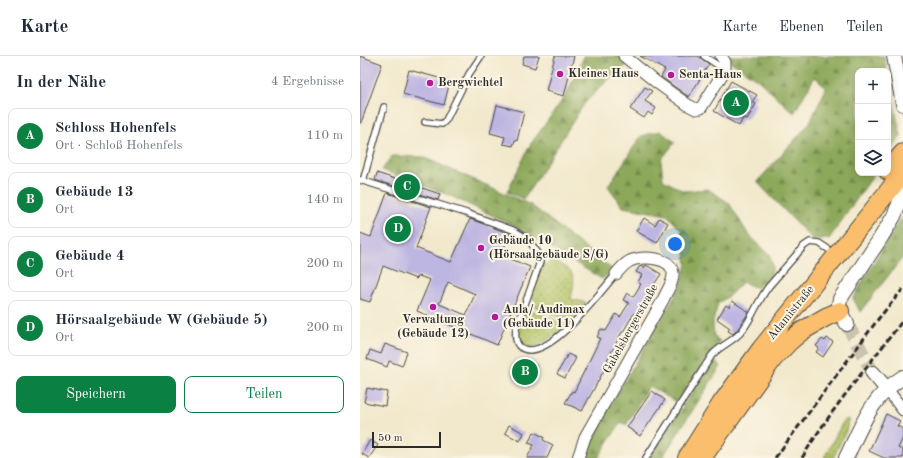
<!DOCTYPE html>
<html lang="de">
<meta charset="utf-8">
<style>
body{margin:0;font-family:"Old Standard TT",serif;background:#f6f6f7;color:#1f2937}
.controls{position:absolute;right:12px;top:12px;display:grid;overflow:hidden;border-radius:8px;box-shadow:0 2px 10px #0003}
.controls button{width:36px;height:36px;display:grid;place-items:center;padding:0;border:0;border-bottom:1px solid #e0e1e3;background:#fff;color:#1f2937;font:20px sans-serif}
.scale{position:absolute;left:12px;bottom:10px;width:69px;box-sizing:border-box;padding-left:4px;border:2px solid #2b2b2b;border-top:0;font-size:11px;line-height:14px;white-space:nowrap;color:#2b2b2b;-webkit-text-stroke:3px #fcf5e5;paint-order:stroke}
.you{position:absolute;left:315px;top:188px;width:14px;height:14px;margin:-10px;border:3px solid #fff;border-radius:50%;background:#1a73e8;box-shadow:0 0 0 6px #1a73e833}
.badge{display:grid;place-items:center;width:26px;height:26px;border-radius:50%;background:#0b8043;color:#fff;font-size:13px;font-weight:700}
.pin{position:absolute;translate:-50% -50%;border:2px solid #fff;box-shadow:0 1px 4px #0006}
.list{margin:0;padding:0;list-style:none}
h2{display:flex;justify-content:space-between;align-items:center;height:52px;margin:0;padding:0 16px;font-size:17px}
h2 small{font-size:13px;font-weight:400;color:#747a83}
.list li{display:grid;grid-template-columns:26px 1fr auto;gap:12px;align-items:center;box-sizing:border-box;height:56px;margin:0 8px 8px;padding:0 8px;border:1px solid #e0e1e3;border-radius:8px}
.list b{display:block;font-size:15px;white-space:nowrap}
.list p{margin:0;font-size:13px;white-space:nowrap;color:#747a83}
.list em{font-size:13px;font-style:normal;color:#747a83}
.actions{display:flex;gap:8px;padding:12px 16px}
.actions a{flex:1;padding:9px 0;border:1px solid #0b8043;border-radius:8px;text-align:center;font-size:14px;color:#0b8043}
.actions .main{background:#0b8043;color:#fff}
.icon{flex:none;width:22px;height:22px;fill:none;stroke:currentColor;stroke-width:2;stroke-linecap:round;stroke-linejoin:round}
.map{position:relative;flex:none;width:543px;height:402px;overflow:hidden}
header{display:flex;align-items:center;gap:24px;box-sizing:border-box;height:56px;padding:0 20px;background:#fff;border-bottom:1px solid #e0e1e3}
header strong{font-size:19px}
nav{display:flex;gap:22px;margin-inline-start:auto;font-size:14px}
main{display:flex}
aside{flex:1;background:#fff}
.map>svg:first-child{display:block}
</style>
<header>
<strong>Karte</strong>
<nav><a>Karte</a><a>Ebenen</a><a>Teilen</a></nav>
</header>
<main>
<aside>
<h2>In der Nähe<small>4 Ergebnisse</small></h2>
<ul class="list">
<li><span class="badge">A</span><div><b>Schloss Hohenfels</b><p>Ort · Schloß Hohenfels</p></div><em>110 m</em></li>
<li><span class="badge">B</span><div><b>Gebäude 13</b><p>Ort</p></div><em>140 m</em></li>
<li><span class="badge">C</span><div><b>Gebäude 4</b><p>Ort</p></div><em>200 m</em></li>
<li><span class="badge">D</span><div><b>Hörsaalgebäude W (Gebäude 5)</b><p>Ort</p></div><em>200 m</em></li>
</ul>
<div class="actions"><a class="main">Speichern</a><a>Teilen</a></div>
</aside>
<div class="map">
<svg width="543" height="402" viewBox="0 0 543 402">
<defs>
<pattern id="grass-dots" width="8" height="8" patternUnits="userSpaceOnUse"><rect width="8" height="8" fill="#b1c265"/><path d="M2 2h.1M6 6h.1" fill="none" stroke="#909e53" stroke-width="1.8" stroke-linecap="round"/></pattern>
<pattern id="forest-firs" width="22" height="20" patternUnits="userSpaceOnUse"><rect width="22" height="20" fill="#8ca85a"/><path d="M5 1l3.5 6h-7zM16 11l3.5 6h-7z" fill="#73894b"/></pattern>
</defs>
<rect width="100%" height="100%" fill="#fcf5e5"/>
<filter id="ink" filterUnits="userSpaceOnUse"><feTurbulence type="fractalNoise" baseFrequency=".025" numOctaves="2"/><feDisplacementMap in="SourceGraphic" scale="8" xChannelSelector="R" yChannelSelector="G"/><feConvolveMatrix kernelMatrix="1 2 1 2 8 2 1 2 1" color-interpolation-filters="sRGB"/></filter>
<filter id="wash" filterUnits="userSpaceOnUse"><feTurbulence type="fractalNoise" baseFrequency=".012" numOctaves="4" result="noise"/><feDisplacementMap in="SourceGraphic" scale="16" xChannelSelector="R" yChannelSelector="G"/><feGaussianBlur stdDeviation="0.9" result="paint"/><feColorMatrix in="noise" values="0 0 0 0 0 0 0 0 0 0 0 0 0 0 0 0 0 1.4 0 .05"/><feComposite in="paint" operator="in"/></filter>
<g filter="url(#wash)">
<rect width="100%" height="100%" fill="#f2e9cd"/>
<path fill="url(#grass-dots)" stroke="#6e7648" d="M190 206C196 206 200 208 205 211 218 219 213 230 211 243L227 247 210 266 174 250 176 244 171 241 181 210Z
M171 254 206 269C197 277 159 310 158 279 158 272 162 264 164 257L169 260Z
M489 363 486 375 473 402H464L484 364Z"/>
<path fill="url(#forest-firs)" stroke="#5c6a42" d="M224 0 277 1 248 24 224 48 164 143 147 136 170 89 206 39Z
M362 0H524L527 15H498V117H515L469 183H452L397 126 449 68 466 33 455 20 434 57 398 24Z
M528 22 541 80 528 98Z
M300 75 315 86 301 104 303 124 324 135 348 133 369 147 388 178 409 198 413 210 411 219 397 232 383 226 369 240 358 247 353 266 354 281 360 285 316 346 289 330 266 369 261 366 238 402H227L229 393 248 353 320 231 327 208 321 174 307 159 263 151 248 130 281 80Z
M32 100 63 101 171 149 253 214 242 223 155 170 86 138 22 114Z
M543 162V201L500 256 493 242 538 166Z
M355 305 361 310 302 402H289L334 333Z"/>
<g id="blocks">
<path fill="#beb6e2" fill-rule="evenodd" d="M0 0 22 8 1 67H0Z
M164 0H179L175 12 162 8Z
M195 0H214L204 40 186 35Z
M280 0H338L349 8 329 41 301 21 305 14Z
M49 14 90 25 84 49 43 38Z
M371 25 397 39 392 46 396 48 387 63 383 62 379 70 354 55Z
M285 31 292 35 285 45 296 52 292 59 288 56 284 62 270 53Z
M137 49 164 56 157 85 155 84 153 90 143 88 145 81 130 77Z
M17 117 80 138 78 144 15 124Z
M27 137 71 151 56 192 91 206 110 163 150 178 141 199 170 211 137 289 57 255 70 224 59 220 56 223 23 210 10 246 0 243V177L11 181ZM88 226 115 238 106 259 79 248Z
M284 162 295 169 299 162 308 167 297 187 276 175Z
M286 209 301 218 284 244 287 246 279 259 274 257 263 276H262L247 304 249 305 222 355 205 347 212 335 214 336 237 289 240 282 237 281 241 273 246 275 256 258 260 261 269 247 263 244 267 237 273 241 281 228 278 226 282 219 276 216 280 210 284 212Z
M372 245 389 256 377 274 373 278 368 275 370 272 357 263 366 249 369 251Z
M467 282 473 286 463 301 456 296 459 292 456 290 462 283 465 285Z
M25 288 47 296 42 310 29 305 27 311 7 303 10 294 21 298Z
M208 298 216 302 205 322 197 318Z
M167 303 178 311 164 329 153 320Z
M7 332 27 336 25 350 4 346Z
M292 335 305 344 280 380 267 371Z
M526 358 540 365 537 370 543 373V382L538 392 543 394V402H524L509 395Z
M149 369 164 377 160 385 145 377Z
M174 376 184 381 183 384 193 389 187 402H167L174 389 168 387Z
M10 384 18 389 9 402 2 398Z"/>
</g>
</g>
<g filter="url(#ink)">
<use href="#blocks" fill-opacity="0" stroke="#494843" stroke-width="1"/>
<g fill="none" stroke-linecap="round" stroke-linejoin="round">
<path stroke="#cac3ad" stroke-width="14" stroke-dasharray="14 7" stroke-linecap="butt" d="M487 268 513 317"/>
<defs>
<path id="service" d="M344 0 365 14
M65 66 82 68 86 64 109 18 121 0
M0 124 106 157 153 174 168 183 178 197 180 206 156 273C155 281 155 290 164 293 191 303 240 236 256 218
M3 125 24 51
M286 402 352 299C361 289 374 285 382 275 393 261 398 244 409 230L444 190 450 186 459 187 468 193"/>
<path id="minor" d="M264 0 296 26 328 49 336 53 341 52 365 14V6L361 0
M526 332 543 354
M218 402 225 381 303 244C306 236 314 226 313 217 311 200 281 200 270 205 264 208 260 213 256 218"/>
<path id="tertiary" d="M534 0 543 48
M487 268C482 260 477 253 480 243L520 183 534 160 539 148 543 126
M513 317 526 332
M486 402C502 369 511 341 543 321"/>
<path id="trunk" d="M528 115 543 97
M327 402 361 348 401 293 543 117
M342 402 413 303 430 285 442 275 466 261 480 255"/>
</defs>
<use href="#service" stroke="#494843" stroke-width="8"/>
<use href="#minor" stroke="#494843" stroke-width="13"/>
<use href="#tertiary" stroke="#494843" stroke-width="16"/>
<use href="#trunk" stroke="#494843" stroke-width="20"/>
<use href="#service" stroke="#fff" stroke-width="5.5"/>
<use href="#minor" stroke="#fff" stroke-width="11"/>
<use href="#tertiary" stroke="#fff" stroke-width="14"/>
<use href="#trunk" stroke="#fabe6d" stroke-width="18"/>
<path stroke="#2b2b2b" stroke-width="3" stroke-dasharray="6 3" stroke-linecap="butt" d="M415 402 519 262 543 233
M442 402C471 353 509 309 543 264"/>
</g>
</g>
<g fill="#b5179e" stroke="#fcf5e5" stroke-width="1.5">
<circle cx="200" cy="18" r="4"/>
<circle cx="311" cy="19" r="4"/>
<circle cx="70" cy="27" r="4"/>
<circle cx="121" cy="192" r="4"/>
<circle cx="73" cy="251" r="4"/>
<circle cx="135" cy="261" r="4"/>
</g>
<g text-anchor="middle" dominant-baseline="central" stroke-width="4" stroke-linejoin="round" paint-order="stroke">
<g font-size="12" font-weight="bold" fill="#2b2b2b" stroke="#fcf5e5" text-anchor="start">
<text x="208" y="18">Kleines Haus</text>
<text x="319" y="19">Senta-Haus</text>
<text x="78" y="27">Bergwichtel</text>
<text x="129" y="185">Gebäude 10<tspan x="129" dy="14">(Hörsaalgebäude S/G)</tspan></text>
<text x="143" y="254">Aula/ Audimax<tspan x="143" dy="14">(Gebäude 11)</tspan></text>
<text x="73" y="264" text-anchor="middle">Verwaltung<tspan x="73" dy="14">(Gebäude 12)</tspan></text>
</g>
<g font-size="12" fill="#2b2b2b" stroke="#fcf5e5">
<text transform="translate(431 257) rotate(-51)">Adamistraße</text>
<text transform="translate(271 273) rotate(-61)">Gabelsbergerstraße</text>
</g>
</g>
</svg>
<div class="controls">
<button>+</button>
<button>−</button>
<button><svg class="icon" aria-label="layers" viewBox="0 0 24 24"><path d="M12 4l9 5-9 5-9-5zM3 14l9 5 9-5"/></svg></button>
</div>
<div class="scale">50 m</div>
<div class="you"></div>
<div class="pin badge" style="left:376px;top:47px">A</div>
<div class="pin badge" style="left:165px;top:316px">B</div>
<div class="pin badge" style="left:47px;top:131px">C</div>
<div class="pin badge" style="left:38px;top:173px">D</div>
</div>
</main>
